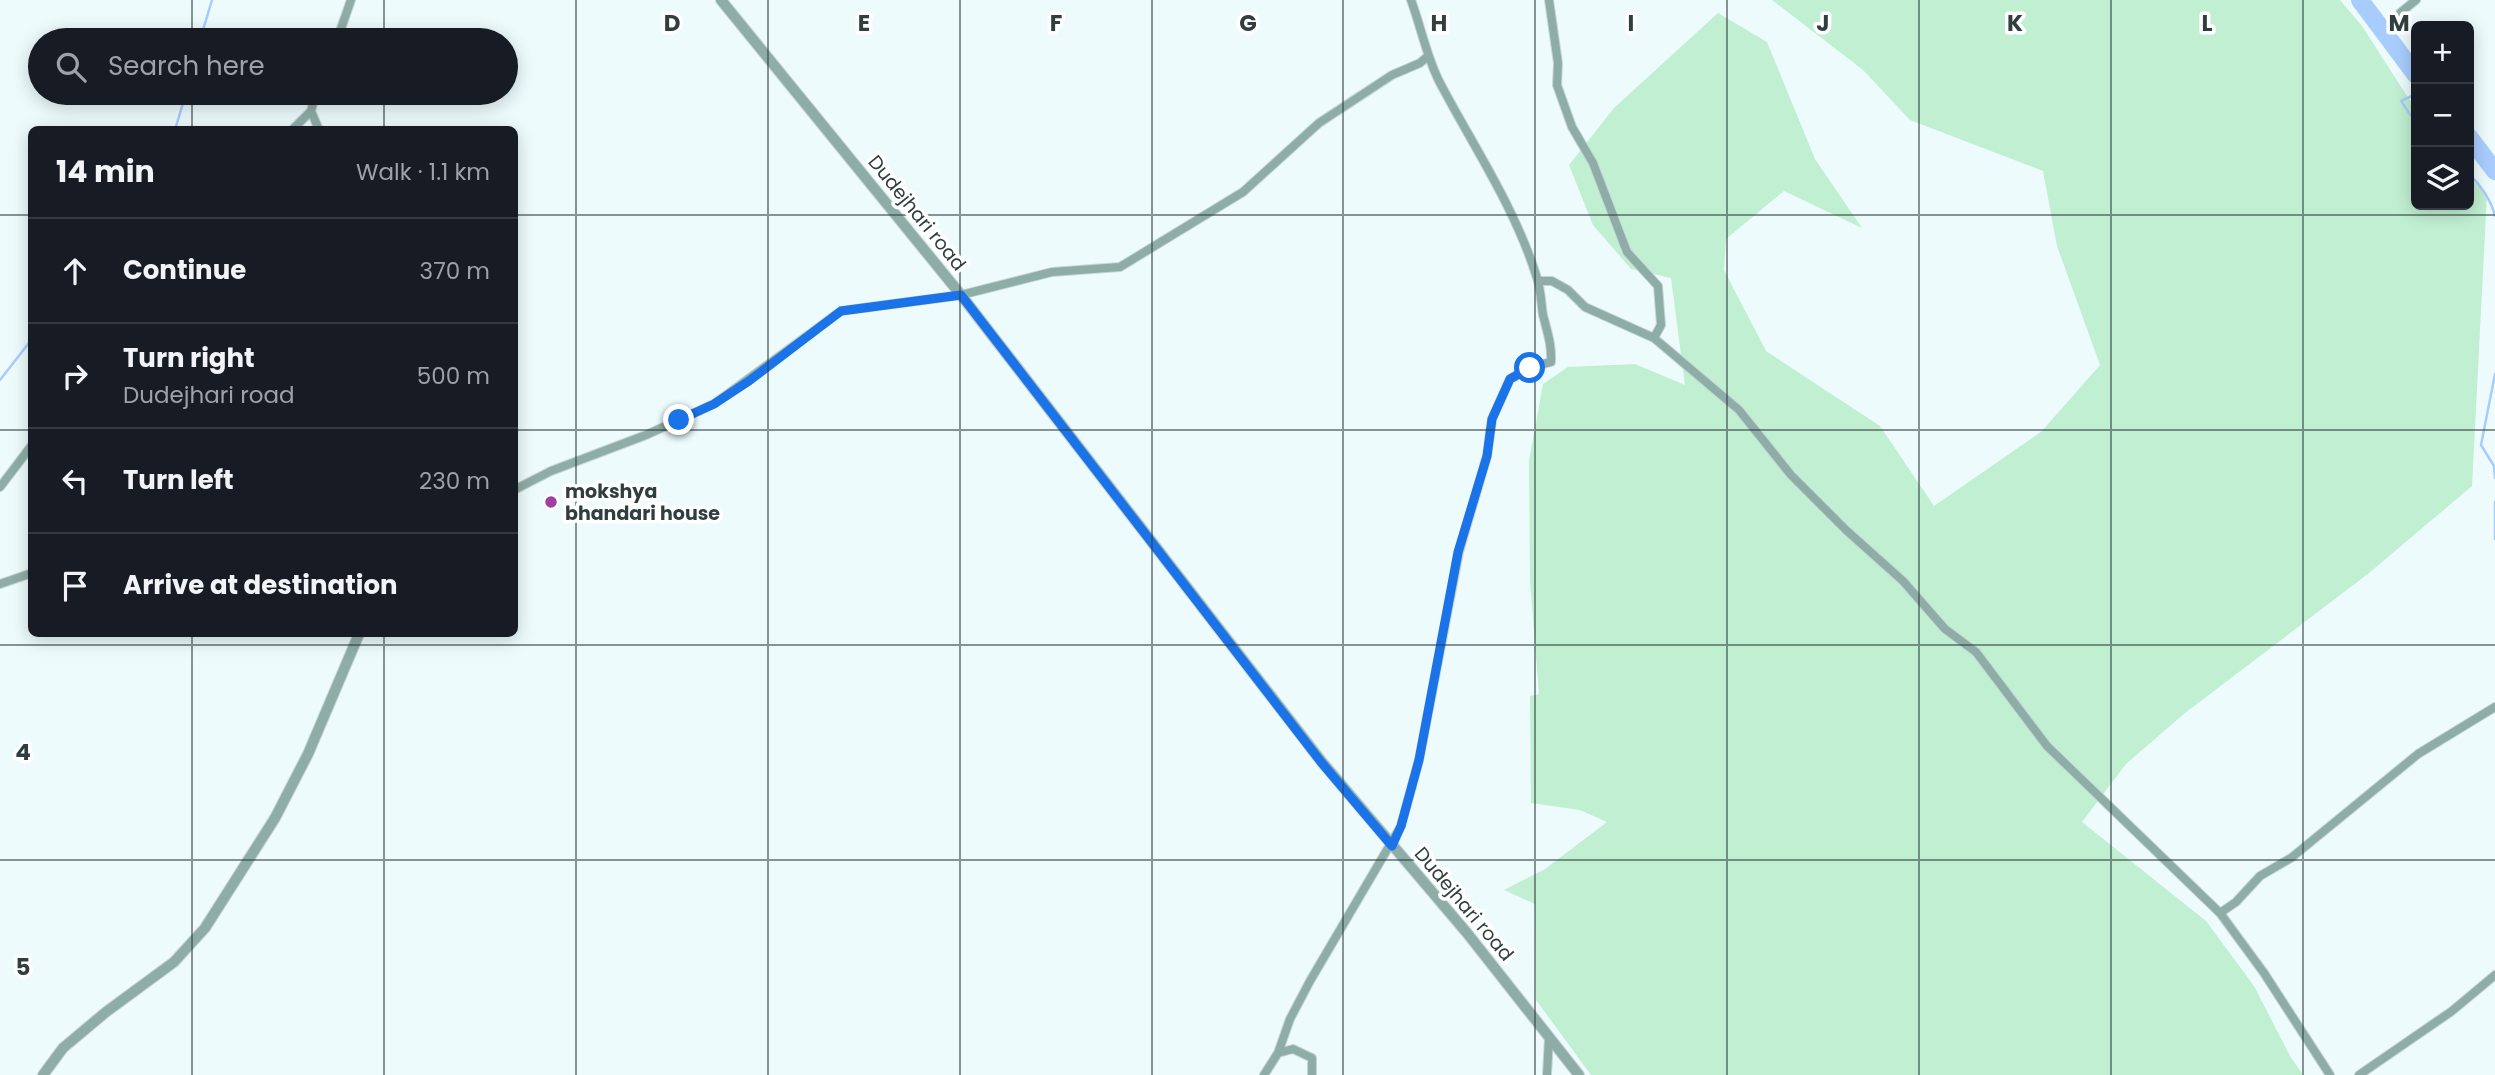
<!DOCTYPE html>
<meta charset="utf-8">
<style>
body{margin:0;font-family:Poppins,sans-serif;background:#20242c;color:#f1f3f6}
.controls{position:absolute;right:21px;top:21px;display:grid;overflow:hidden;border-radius:10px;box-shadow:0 4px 18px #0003}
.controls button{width:63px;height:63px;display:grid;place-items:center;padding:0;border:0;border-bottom:2px solid #363941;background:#171b24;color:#f1f3f6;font:35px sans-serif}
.stop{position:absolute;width:21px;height:21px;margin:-16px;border:5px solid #1a73e8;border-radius:50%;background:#fff}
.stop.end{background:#1a73e8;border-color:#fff;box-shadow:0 2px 7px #0008}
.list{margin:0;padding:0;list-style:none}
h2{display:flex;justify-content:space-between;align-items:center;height:91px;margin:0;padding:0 28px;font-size:30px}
h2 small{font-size:23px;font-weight:400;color:#9ea1a6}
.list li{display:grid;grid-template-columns:46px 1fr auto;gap:21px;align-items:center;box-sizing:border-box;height:105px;padding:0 28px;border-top:2px solid #363941}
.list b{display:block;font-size:26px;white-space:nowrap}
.list p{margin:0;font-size:23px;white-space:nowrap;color:#9ea1a6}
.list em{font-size:23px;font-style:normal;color:#9ea1a6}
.icon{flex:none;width:38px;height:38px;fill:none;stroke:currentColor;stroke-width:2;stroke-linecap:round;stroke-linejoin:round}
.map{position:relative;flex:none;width:2495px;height:1075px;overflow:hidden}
.search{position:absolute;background:#171b24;box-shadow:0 4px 18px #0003;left:28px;top:28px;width:490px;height:77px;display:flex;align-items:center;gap:18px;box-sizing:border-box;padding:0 24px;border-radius:38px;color:#9ea1a6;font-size:26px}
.panel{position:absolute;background:#171b24;box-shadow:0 4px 18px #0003;left:28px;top:126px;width:490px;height:511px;border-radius:10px}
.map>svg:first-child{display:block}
</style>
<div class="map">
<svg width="2495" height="1075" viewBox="0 0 2495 1075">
<rect width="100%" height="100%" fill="#edfbfd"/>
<path fill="#c1efd1" d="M1772 0H2340L2362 26 2416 110V205H2469V178L2487 194 2472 486 2369 573 2185 713 2126 764 2082 822 2206 921 2254 986 2290 1056 2303 1075H1591L1536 1000 1535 904 1504 890 1545 869 1607 822 1580 810 1531 803 1530 696 1539 694 1530 581 1529 461 1543 384 1568 367 1635 364 1685 385 1671 278 1631 269 1593 225 1569 165 1614 108 1718 13 1767 42 1815 159 1862 228 1784 191 1726 239 1724 270 1766 351 1880 426 1934 506 2041 432 2100 365 2057 246 2043 171 1910 120 1863 70Z"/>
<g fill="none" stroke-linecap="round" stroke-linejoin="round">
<path stroke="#a8cdfc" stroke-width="2.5" d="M200 40 212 0
M2416 94 2401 101 2416 123
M175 130 186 93
M2469 174C2481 186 2491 199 2495 216
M2495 374 2481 445 2494 466 2495 478
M0 380 32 339
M2495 502V539"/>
<path stroke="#a8cdfc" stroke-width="18" d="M2360 0 2416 75
M2469 137 2495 171"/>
<defs>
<path id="minor" d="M1549 0 1558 63 1557 85 1572 127 1593 163 1627 252 1658 286 1661 325 1654 338
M2400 13 2416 0
M337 40 351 0
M316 93 311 111 319 130
M292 130 311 111
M1538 281H1552L1568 290 1585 307 1654 338 1739 410 1791 475 1846 530 1903 581 1945 629 1976 652 2047 746 2220 913 2264 973 2330 1075
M0 487 32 445
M514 490 551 471 646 435 714 404 841 311 961 295 1052 272 1120 267 1243 192 1319 123 1392 75 1420 63 1428 56
M0 584 32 573
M2220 913 2236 902 2260 876 2291 858 2418 754 2495 707
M1278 1053 1290 1019 1310 981 1401 826 1419 760 1459 552 1487 456 1492 419 1510 379 1530 367 1551 362C1552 345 1547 331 1543 315 1541 303 1541 290 1537 278 1515 207 1473 146 1439 81 1426 55 1421 27 1411 0
M1264 1075 1278 1053 1293 1049 1312 1058V1075
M1547 1075 1549 1037
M2359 1075 2452 1011 2495 975"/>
<path id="tertiary" d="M721 0 961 295 1322 762 1467 933 1579 1075
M43 1075 63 1048 106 1012 174 962 205 928 275 818 308 754 359 634"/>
</defs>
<use href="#minor" stroke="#c7d5d7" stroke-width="10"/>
<use href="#tertiary" stroke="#c7d5d7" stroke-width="12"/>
<use href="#minor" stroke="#8eada6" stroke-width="8"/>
<use href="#tertiary" stroke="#8eada6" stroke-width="10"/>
</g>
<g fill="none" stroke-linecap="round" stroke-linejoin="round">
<path stroke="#1a73e8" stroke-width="9" d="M679 420 714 404 749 381 841 311 961 295 1321 762 1392 846 1401 826 1419 760 1458 552 1487 456 1492 419 1510 379 1530 368"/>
</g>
<path fill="none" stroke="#303e40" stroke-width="2" stroke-opacity="0.55" d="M192 0V40M384 0V40M576 0V1075M768 0V1075M960 0V1075M1152 0V1075M1343 0V1075M1535 0V1075M1727 0V1075M1919 0V1075M2111 0V1075M2303 0V1075M192 93V130M384 93V130M0 215H32M514 215H2495M0 430H32M514 430H2495M192 634V1075M384 634V1075M0 645H2495M0 860H2495"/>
<circle fill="#a23da1" stroke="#fff" stroke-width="2.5" cx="551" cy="502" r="7"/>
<g text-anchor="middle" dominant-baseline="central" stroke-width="7" stroke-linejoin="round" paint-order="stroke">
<g font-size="19" fill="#303e40" stroke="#fff">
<text transform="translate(917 213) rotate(51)">Dudejhari road</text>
<text transform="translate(1464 904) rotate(50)">Dudejhari road</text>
</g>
<g font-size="19" font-weight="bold" fill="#303e40" stroke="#fff" text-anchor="start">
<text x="565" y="491">mokshya<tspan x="565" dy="22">bhandari house</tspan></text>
</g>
</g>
<g font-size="23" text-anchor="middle" font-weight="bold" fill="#303e40" stroke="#fff" stroke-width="7" stroke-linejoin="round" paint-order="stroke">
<text x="672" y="31">D</text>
<text x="864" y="31">E</text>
<text x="1056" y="31">F</text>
<text x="1248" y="31">G</text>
<text x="1439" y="31">H</text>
<text x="1631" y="31">I</text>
<text x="1823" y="31">J</text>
<text x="2015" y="31">K</text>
<text x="2207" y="31">L</text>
<text x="2399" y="31">M</text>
<text x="23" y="760">4</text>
<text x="23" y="975">5</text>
</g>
</svg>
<div class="controls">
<button>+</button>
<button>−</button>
<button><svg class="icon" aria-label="layers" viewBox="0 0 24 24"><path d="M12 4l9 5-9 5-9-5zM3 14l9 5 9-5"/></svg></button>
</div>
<div class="stop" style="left:1530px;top:368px"></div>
<div class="stop end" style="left:679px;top:420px"></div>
<div class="search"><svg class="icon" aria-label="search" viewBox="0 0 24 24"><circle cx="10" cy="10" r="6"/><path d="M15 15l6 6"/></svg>Search here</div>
<section class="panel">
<h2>14 min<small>Walk · 1.1 km</small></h2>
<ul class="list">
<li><svg class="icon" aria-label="ahead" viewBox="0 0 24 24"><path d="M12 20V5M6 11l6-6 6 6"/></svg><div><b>Continue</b></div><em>370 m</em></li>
<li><svg class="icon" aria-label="right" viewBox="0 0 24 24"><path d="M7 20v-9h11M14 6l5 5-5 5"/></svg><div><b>Turn right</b><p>Dudejhari road</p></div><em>500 m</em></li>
<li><svg class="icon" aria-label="left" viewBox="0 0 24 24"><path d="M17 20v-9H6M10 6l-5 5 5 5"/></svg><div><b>Turn left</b></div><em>230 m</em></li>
<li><svg class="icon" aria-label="arrive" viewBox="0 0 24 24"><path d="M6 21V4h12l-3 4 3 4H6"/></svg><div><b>Arrive at destination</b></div></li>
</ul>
</section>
</div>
